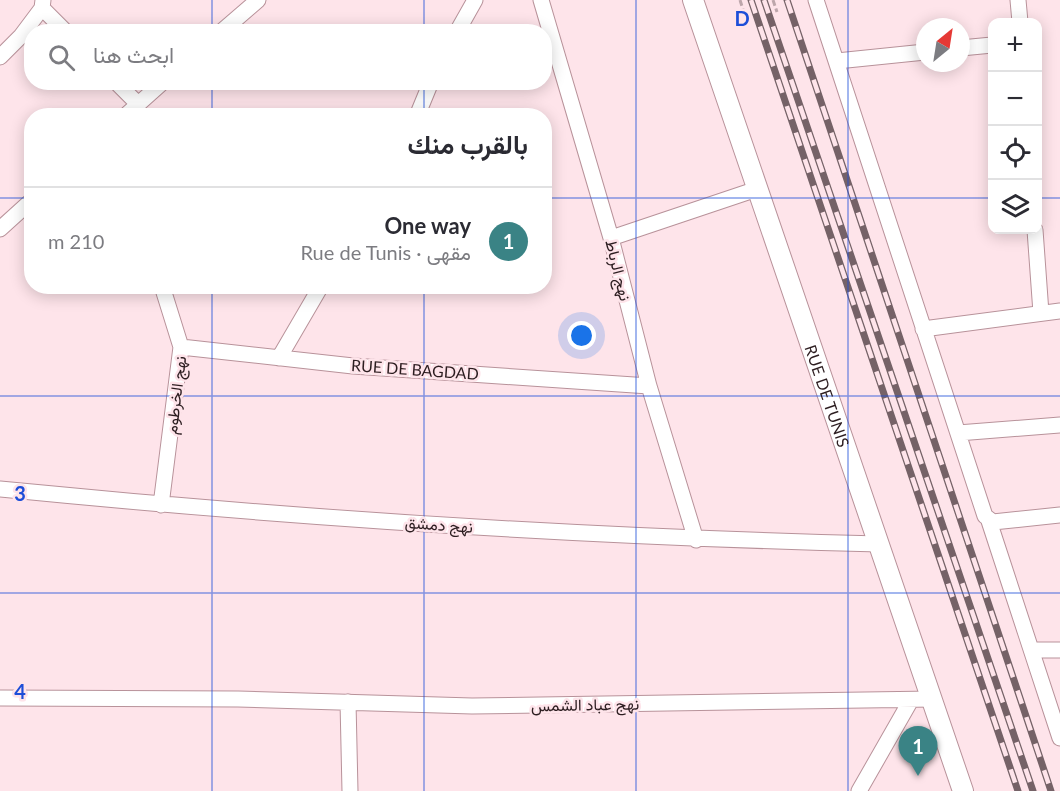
<!DOCTYPE html>
<html lang="ar">
<meta charset="utf-8">
<style>
body{margin:0;font-family:Lato,Vazirmatn,sans-serif;background:#f2f2f3;color:#2b2b33;direction:rtl}
.controls{position:absolute;right:18px;top:18px;display:grid;overflow:hidden;border-radius:12px;box-shadow:0 3px 15px #0003}
.controls button{width:54px;height:54px;display:grid;place-items:center;padding:0;border:0;border-bottom:2px solid #e1e1e2;background:#fff;color:#2b2b33;font:30px sans-serif}
.compass{position:absolute;left:916px;top:18px;width:54px;height:54px;border-radius:50%;background:#fff;box-shadow:0 3px 15px #0003;rotate:30deg}
.you{position:absolute;left:582px;top:336px;width:21px;height:21px;margin:-15px;border:4px solid #fff;border-radius:50%;background:#1a73e8;box-shadow:0 0 0 9px #1a73e833}
.badge{display:grid;place-items:center;width:39px;height:39px;border-radius:50%;background:#3a8385;color:#fff;font-size:20px;font-weight:700}
.pin{position:absolute;translate:-50% -50px;filter:drop-shadow(0 2px 3px #0008)}
.pin::after{content:'';position:absolute;top:32px;width:21px;height:18px;background:inherit;clip-path:polygon(0 0,100% 0,50% 100%)}
.list{margin:0;padding:0;list-style:none}
h2{display:flex;justify-content:space-between;align-items:center;height:78px;margin:0;padding:0 24px;font-size:26px}
h2 small{font-size:20px;font-weight:400;color:#7c7c81}
.list li{display:grid;grid-template-columns:39px 1fr auto;gap:18px;align-items:center;box-sizing:border-box;height:108px;padding:0 24px;border-top:2px solid #e1e1e2}
.list b{display:block;font-size:22px;white-space:nowrap}
.list p{margin:0;font-size:20px;white-space:nowrap;color:#7c7c81}
.list em{font-size:20px;font-style:normal;color:#7c7c81}
.icon{flex:none;width:33px;height:33px;fill:none;stroke:currentColor;stroke-width:2;stroke-linecap:round;stroke-linejoin:round}
.map{position:relative;flex:none;width:1060px;height:791px;overflow:hidden;direction:ltr}
.search{position:absolute;background:#fff;box-shadow:0 3px 15px #0003;left:24px;top:24px;width:528px;height:66px;display:flex;align-items:center;gap:15px;box-sizing:border-box;padding:0 21px;border-radius:24px;color:#7c7c81;font-size:22px}
.panel{position:absolute;background:#fff;box-shadow:0 3px 15px #0003;left:24px;top:108px;width:528px;height:186px;border-radius:24px;direction:rtl}
.map>svg:first-child{display:block}
</style>
<div class="map">
<svg width="1060" height="791" viewBox="0 0 1060 791">
<rect width="100%" height="100%" fill="#fee4ea"/>
<g fill="none" stroke-linecap="round" stroke-linejoin="round">
<defs>
<path id="minor" d="M43 0 42 8 66 32
M541 0 611 238 649 386 696 540
M816 0 985 516 993 522 1060 515
M1018 0 1020 22
M221 32 258 0
M457 32 475 0
M961 48 992 45
M0 57 21 36 42 8
M837 61 925 52
M116 82 138 104
M125 116 163 82
M417 116 431 82
M0 229 32 200
M1035 230 1041 313
M611 238 757 189
M923 329 1060 311
M181 347 353 366 649 386
M279 358 321 286
M958 433 1060 425
M0 489C292 518 586 537 880 544
M161 505 181 347 162 286
M989 521 1060 738
M1033 650H1060
M0 698 238 699 472 706 933 699
M348 702 350 791
M859 791 911 700"/>
<g id="tertiary">
<path id="s1" d="M693 0 963 791"/>
</g>
</defs>
<use href="#minor" stroke="#b8929a" stroke-width="17"/>
<use href="#tertiary" stroke="#b8929a" stroke-width="22"/>
<path stroke="#bda6ab" stroke-width="3" stroke-dasharray="6 3" stroke-linecap="butt" d="M740 0 746 19
M773 0 777 12"/>
<use href="#minor" stroke="#fff" stroke-width="15"/>
<use href="#tertiary" stroke="#fff" stroke-width="20"/>
<defs>
<path id="rail" d="M751 0 1018 791
M764 0 1033 791
M787 0 1051 791"/>
</defs>
<use href="#rail" stroke="#756267" stroke-width="7"/>
<use href="#rail" stroke="#fee4ea" stroke-width="4.5" stroke-dasharray="14" stroke-linecap="butt"/>
</g>
<path fill="none" stroke="#1d4ed8" stroke-width="1.5" stroke-opacity="0.55" d="M212 0V32M424 0V32M636 0V791M848 0V791M212 82V116M424 82V116M0 198H32M544 198H992M1038 198H1060M212 286V791M424 286V791M0 396H1060M0 593H1060"/>
<g text-anchor="middle" dominant-baseline="central" stroke-width="5" stroke-linejoin="round" paint-order="stroke">
<g font-size="16" fill="#2c1d20" stroke="#fee4ea">
<text transform="translate(619 270) rotate(76)">نهج الرباط</text>
<text transform="translate(415 369) rotate(4)">RUE DE BAGDAD</text>
<text transform="translate(175 395) rotate(-83)">نهج الخرطوم</text>
<text stroke="none"><textPath href="#s1" startOffset="418">RUE DE TUNIS</textPath></text>
<text transform="translate(439 524) rotate(4)">نهج دمشق</text>
<text transform="translate(585 704) rotate(-1)">نهج عباد الشمس</text>
</g>
</g>
<g font-size="20" text-anchor="middle" font-weight="bold" fill="#1d4ed8" stroke="#fee4ea" stroke-width="5" stroke-linejoin="round" paint-order="stroke">
<text x="742" y="26">D</text>
<text x="20" y="501">3</text>
<text x="20" y="699">4</text>
</g>
</svg>
<div class="controls">
<button>+</button>
<button>−</button>
<button><svg class="icon" aria-label="locate" viewBox="0 0 24 24"><circle cx="12" cy="12" r="6"/><path d="M12 2v4M12 18v4M2 12h4M18 12h4"/></svg></button>
<button><svg class="icon" aria-label="layers" viewBox="0 0 24 24"><path d="M12 4l9 5-9 5-9-5zM3 14l9 5 9-5"/></svg></button>
</div>
<svg class="compass" viewBox="-18 -18 36 36"><path d="M0-13l5 13h-10z" fill="#e53935"/><path d="M0 13l5-13h-10z" fill="#7c7c81"/></svg>
<div class="you"></div>
<div class="pin badge" style="left:918px;top:776px">1</div>
<div class="search"><svg class="icon" aria-label="search" viewBox="0 0 24 24"><circle cx="10" cy="10" r="6"/><path d="M15 15l6 6"/></svg>ابحث هنا</div>
<section class="panel">
<h2>بالقرب منك<small></small></h2>
<ul class="list">
<li><span class="badge">1</span><div><b>One way</b><p>مقهى · Rue de Tunis</p></div><em>210 m</em></li>
</ul>
</section>
</div>
